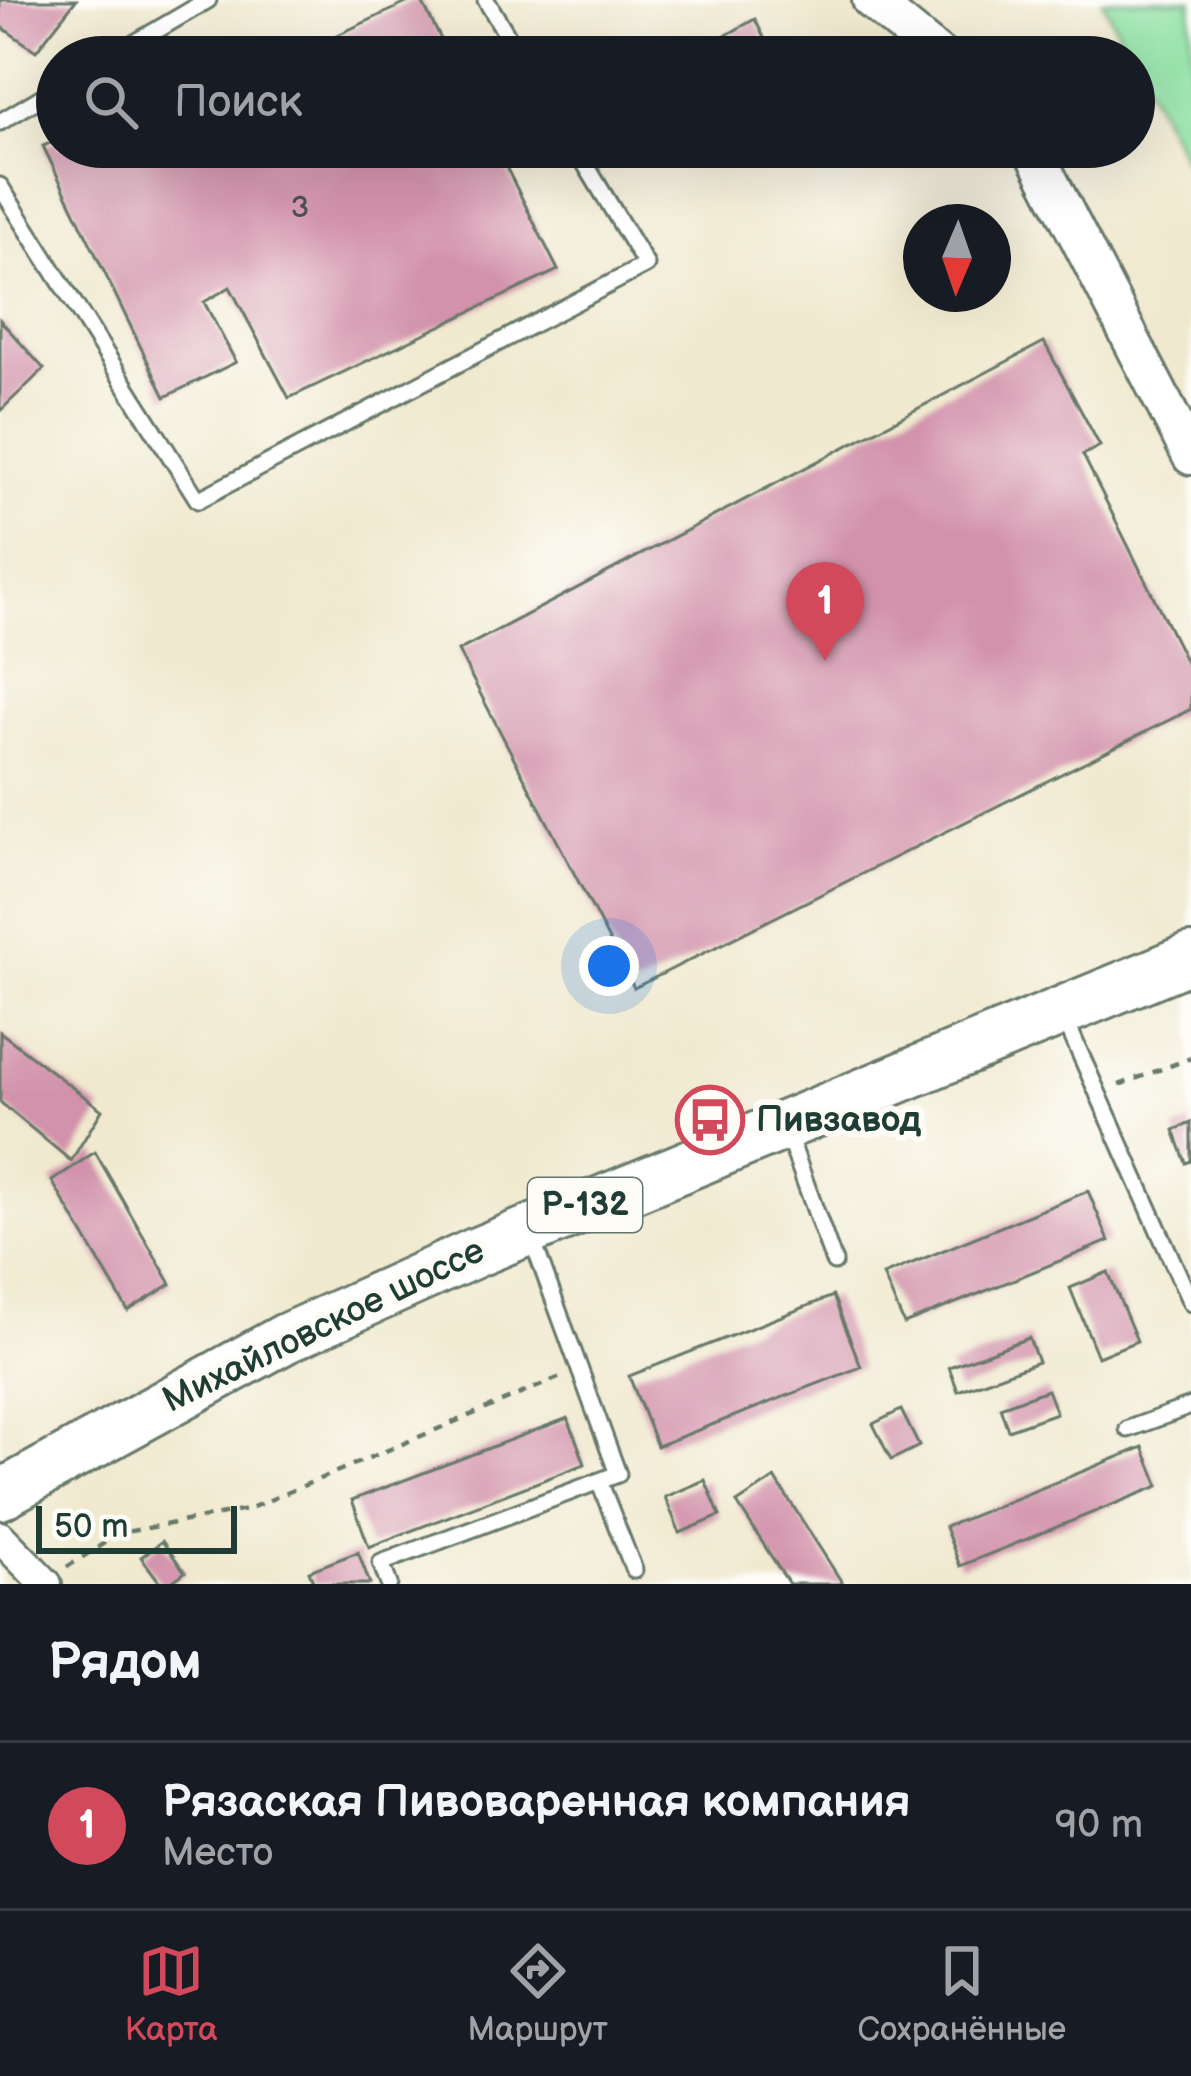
<!DOCTYPE html>
<html lang="ru">
<meta charset="utf-8">
<style>
body{margin:0;font-family:"Balsamiq Sans",sans-serif;background:#20242c;color:#f1f3f6}
.compass{position:absolute;left:903px;top:204px;width:108px;height:108px;border-radius:50%;background:#171b24;box-shadow:0 12px 48px #0002;rotate:182deg}
.scale{position:absolute;left:36px;bottom:30px;width:201px;box-sizing:border-box;padding-left:12px;border:6px solid #1f3d34;border-top:0;font-size:33px;line-height:42px;white-space:nowrap;color:#1f3d34;-webkit-text-stroke:9px #fdfcf7;paint-order:stroke}
.you{position:absolute;left:609px;top:966px;width:42px;height:42px;margin:-30px;border:9px solid #fff;border-radius:50%;background:#1a73e8;box-shadow:0 0 0 18px #1a73e833}
.badge{display:grid;place-items:center;width:78px;height:78px;border-radius:50%;background:#d1495b;color:#fff;font-size:39px;font-weight:700}
.pin{position:absolute;translate:-50% -99px;filter:drop-shadow(0 3px 6px #0008)}
.pin::after{content:'';position:absolute;top:63px;width:42px;height:36px;background:inherit;clip-path:polygon(0 0,100% 0,50% 100%)}
.list{margin:0;padding:0;list-style:none}
h2{display:flex;justify-content:space-between;align-items:center;height:156px;margin:0;padding:0 48px;font-size:51px}
h2 small{font-size:39px;font-weight:400;color:#9ea1a6}
.list li{display:grid;grid-template-columns:78px 1fr auto;gap:36px;align-items:center;box-sizing:border-box;height:168px;padding:0 48px;border-top:3px solid #363941}
.list b{display:block;font-size:45px;white-space:nowrap}
.list p{margin:0;font-size:39px;white-space:nowrap;color:#9ea1a6}
.list em{font-size:39px;font-style:normal;color:#9ea1a6}
.icon{flex:none;width:66px;height:66px;fill:none;stroke:currentColor;stroke-width:2;stroke-linecap:round;stroke-linejoin:round}
.map{position:relative;flex:none;width:1191px;height:1584px;overflow:hidden}
.search{position:absolute;background:#171b24;box-shadow:0 12px 48px #0002;left:36px;right:36px;top:36px;height:132px;display:flex;align-items:center;gap:30px;box-sizing:border-box;padding:0 42px;border-radius:66px;color:#9ea1a6;font-size:45px}
.sheet{height:324px;background:#171b24}
nav{display:flex;justify-content:space-around;align-items:center;box-sizing:border-box;height:168px;border-top:3px solid #363941;background:#171b24;font-size:33px;color:#9ea1a6}
nav a{display:grid;justify-items:center;gap:6px}
nav .on{color:#d1495b}
.map>svg:first-child{display:block}
</style>
<div class="map">
<svg width="1191" height="1584" viewBox="0 0 1191 1584">
<rect width="100%" height="100%" fill="#fdfcf7"/>
<filter id="ink" filterUnits="userSpaceOnUse"><feTurbulence type="fractalNoise" baseFrequency=".00833" numOctaves="2"/><feDisplacementMap in="SourceGraphic" scale="24" xChannelSelector="R" yChannelSelector="G"/><feConvolveMatrix kernelMatrix="1 2 1 2 8 2 1 2 1" color-interpolation-filters="sRGB"/></filter>
<filter id="wash" filterUnits="userSpaceOnUse"><feTurbulence type="fractalNoise" baseFrequency=".004" numOctaves="4" result="noise"/><feDisplacementMap in="SourceGraphic" scale="48" xChannelSelector="R" yChannelSelector="G"/><feGaussianBlur stdDeviation="2.7" result="paint"/><feColorMatrix in="noise" values="0 0 0 0 0 0 0 0 0 0 0 0 0 0 0 0 0 1.4 0 .05"/><feComposite in="paint" operator="in"/></filter>
<g filter="url(#wash)">
<rect width="100%" height="100%" fill="#f0e9cf"/>
<path fill="#8ce0a2" stroke="#568e6b" stroke-width="3" d="M1102 0H1191V173Z"/>
<g id="blocks">
<path fill="#d292ab" d="M0 0H76L36 51 0 26Z
M413 0H421L450 57H290Z
M755 19 765 40 733 57H710L705 47Z
M57 140V147H496L558 270 289 398 230 287 204 302 236 362 165 397 43 146Z
M0 320 44 369 0 411Z
M1044 342 1100 446 1083 455 1191 672V709L634 988 458 651Z
M0 1032 102 1110 71 1161 0 1102Z
M1191 1123V1161L1186 1163 1174 1130Z
M95 1152 171 1284 128 1311 52 1181Z
M1088 1191 1109 1241 904 1324 883 1275Z
M1108 1272 1137 1341 1098 1357 1070 1288Z
M833 1296 861 1367 657 1446 629 1376Z
M1029 1338 1038 1362 958 1391 949 1367Z
M1047 1390 1056 1413 1008 1430 1000 1407Z
M901 1410 919 1446 891 1460 873 1424Z
M568 1418 585 1464 369 1547 352 1500Z
M1143 1447 1159 1486 960 1566 945 1527Z
M775 1478 843 1584H789L737 1503Z
M705 1480 720 1516 680 1533 665 1497Z
M162 1541 185 1572 169 1584H161L141 1557Z
M358 1552 370 1584H314L309 1571Z"/>
</g>
</g>
<g filter="url(#ink)">
<use href="#blocks" fill-opacity="0" stroke="#68796a" stroke-width="3"/>
<g fill="none" stroke-linecap="round" stroke-linejoin="round">
<defs>
<path id="service" d="M486 0 520 57
M111 57 208 0
M0 122 57 88
M0 186 198 500 646 265 575 147
M1063 1015 1191 1303
M786 1129 834 1262
M1128 1429 1191 1406
M599 1481 634 1570
M389 1584 381 1563 618 1474 530 1234"/>
<path id="minor" d="M0 1537 46 1584"/>
<path id="tertiary" d="M871 0 941 57
M1032 147 1191 456"/>
<path id="primary" d="M0 1495 286 1338 477 1252 1191 958"/>
</defs>
<use href="#service" stroke="#68796a" stroke-width="21"/>
<use href="#minor" stroke="#68796a" stroke-width="36"/>
<use href="#tertiary" stroke="#68796a" stroke-width="42"/>
<use href="#primary" stroke="#68796a" stroke-width="54"/>
<path stroke="#68796a" stroke-width="4.5" stroke-dasharray="9 9" stroke-linecap="butt" d="M971 49 983 57
M1119 1085 1191 1058
M67 1567 120 1533 246 1510 563 1376"/>
<use href="#service" stroke="#fff" stroke-width="15"/>
<use href="#minor" stroke="#fff" stroke-width="30"/>
<use href="#tertiary" stroke="#fff" stroke-width="36"/>
<use href="#primary" stroke="#fff" stroke-width="48"/>
</g>
</g>
<defs>
<symbol id="bus-ring" viewBox="-11 -11 22 22"><circle r="9.5" fill="#fdfcf7" stroke="#d1495b" stroke-width="1.5"/><path d="M-5-6H5V4H4V6H2V4H-2V6H-4V4H-5ZM-3.5-4V0h7V-4ZM-3.5 1.2v1.5H-2V1.2ZM2 1.2v1.5H3.5V1.2Z" fill="#d1495b"/></symbol>
</defs>
<g fill-rule="evenodd">
<use href="#bus-ring" x="672" y="1082" width="76" height="76"/>
</g>
<g text-anchor="middle" dominant-baseline="central" stroke-width="12" stroke-linejoin="round" paint-order="stroke">
<g font-size="30" fill="#4c5252">
<text x="300" y="208">3</text>
</g>
<rect fill="#fdfcf7" stroke="#62766e" stroke-width="3" x="528" y="1178" width="114" height="54" rx="9"/>
<g font-size="33" font-weight="bold" fill="#1f3d34">
<text x="585" y="1205">Р-132</text>
</g>
<g font-size="36" font-weight="bold" fill="#1f3d34" stroke="#fdfcf7" text-anchor="start">
<text x="756" y="1120">Пивзавод</text>
</g>
<g font-size="36" fill="#1f3d34" stroke="#fdfcf7">
<text transform="translate(324 1326) rotate(-26)">Михайловское шоссе</text>
</g>
</g>
</svg>
<svg class="compass" viewBox="-18 -18 36 36"><path d="M0-13l5 13h-10z" fill="#e53935"/><path d="M0 13l5-13h-10z" fill="#9ea1a6"/></svg>
<div class="scale">50 m</div>
<div class="you"></div>
<div class="pin badge" style="left:825px;top:661px">1</div>
<div class="search"><svg class="icon" aria-label="search" viewBox="0 0 24 24"><circle cx="10" cy="10" r="6"/><path d="M15 15l6 6"/></svg>Поиск</div>
</div>
<section class="sheet">
<h2>Рядом<small></small></h2>
<ul class="list">
<li><span class="badge">1</span><div><b>Рязаская Пивоваренная компания</b><p>Место</p></div><em>90 m</em></li>
</ul>
</section>
<nav>
<a class="on"><svg class="icon" aria-label="map" viewBox="0 0 24 24"><path d="M3 6l6-2 6 2 6-2v14l-6 2-6-2-6 2zM9 4v14M15 6v14"/></svg>Карта</a>
<a><svg class="icon" aria-label="directions" viewBox="0 0 24 24"><path d="M12 3l9 9-9 9-9-9zM9 14v-3h6M13 9l2 2-2 2"/></svg>Маршрут</a>
<a><svg class="icon" aria-label="saved" viewBox="0 0 24 24"><path d="M7 4h10v16l-5-4-5 4z"/></svg>Сохранённые</a>
</nav>
